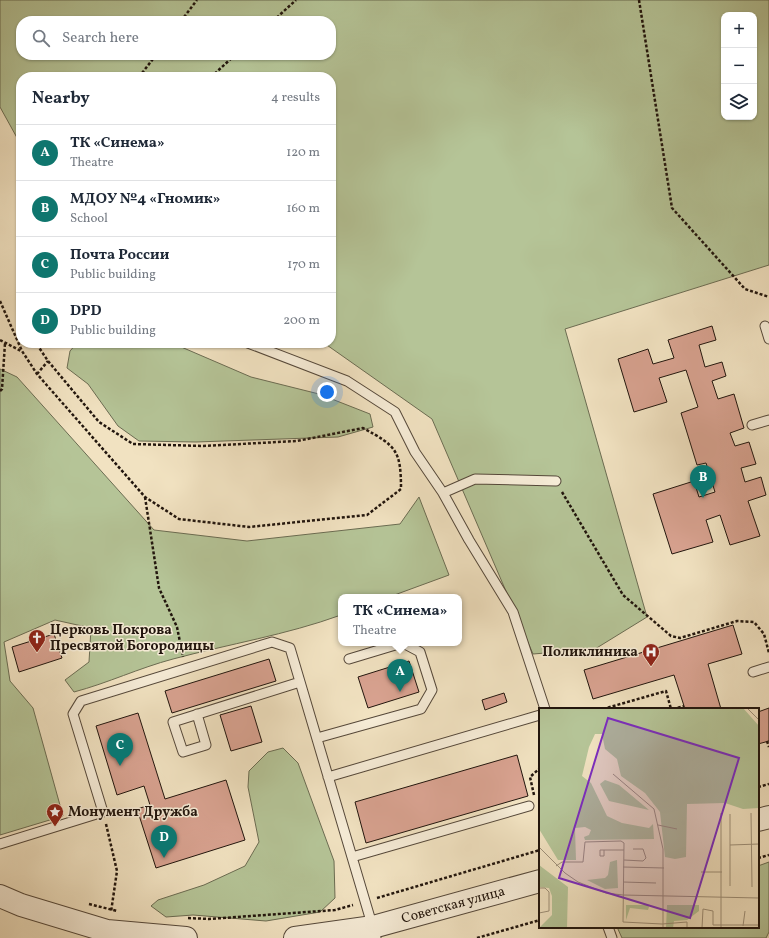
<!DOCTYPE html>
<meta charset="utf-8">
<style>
body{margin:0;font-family:Vollkorn,serif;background:#f2f2f3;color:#1f2937}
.controls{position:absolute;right:12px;top:12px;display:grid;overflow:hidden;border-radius:8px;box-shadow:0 1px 3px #0004}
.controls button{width:36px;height:36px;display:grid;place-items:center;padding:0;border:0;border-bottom:1px solid #e0e1e3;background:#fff;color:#1f2937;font:20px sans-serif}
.you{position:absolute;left:327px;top:392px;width:14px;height:14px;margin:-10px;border:3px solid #fff;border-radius:50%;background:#1a73e8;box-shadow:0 0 0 6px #1a73e833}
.badge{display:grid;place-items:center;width:26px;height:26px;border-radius:50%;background:#0f766e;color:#fff;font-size:13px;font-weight:700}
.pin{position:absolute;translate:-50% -33px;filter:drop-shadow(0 1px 2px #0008)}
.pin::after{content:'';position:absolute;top:21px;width:14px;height:12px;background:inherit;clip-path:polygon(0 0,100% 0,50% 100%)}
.popup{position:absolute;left:338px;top:594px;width:124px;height:52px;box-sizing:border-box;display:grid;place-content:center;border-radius:8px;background:#fff;filter:drop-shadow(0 1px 3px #0005);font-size:13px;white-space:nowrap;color:#747a83}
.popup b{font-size:15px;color:#1f2937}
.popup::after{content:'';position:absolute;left:50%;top:100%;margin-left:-8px;border:8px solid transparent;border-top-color:#fff}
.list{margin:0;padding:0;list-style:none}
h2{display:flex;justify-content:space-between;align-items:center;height:52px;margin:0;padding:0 16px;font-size:17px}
h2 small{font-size:13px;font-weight:400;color:#747a83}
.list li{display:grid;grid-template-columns:26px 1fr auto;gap:12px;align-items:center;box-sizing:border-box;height:56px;padding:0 16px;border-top:1px solid #e0e1e3}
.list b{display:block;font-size:15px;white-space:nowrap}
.list p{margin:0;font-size:13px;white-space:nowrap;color:#747a83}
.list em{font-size:13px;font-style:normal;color:#747a83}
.icon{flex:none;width:22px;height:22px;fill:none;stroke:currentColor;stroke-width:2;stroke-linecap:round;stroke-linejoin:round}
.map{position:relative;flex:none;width:769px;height:938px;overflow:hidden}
.search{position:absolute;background:#fff;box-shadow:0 1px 3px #0004;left:16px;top:16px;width:320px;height:44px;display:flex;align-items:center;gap:10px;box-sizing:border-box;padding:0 14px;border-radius:16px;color:#747a83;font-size:15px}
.panel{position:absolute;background:#fff;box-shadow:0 1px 3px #0004;left:16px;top:72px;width:320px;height:276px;border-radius:16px}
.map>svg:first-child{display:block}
</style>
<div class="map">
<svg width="769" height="938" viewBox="0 0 769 938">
<rect width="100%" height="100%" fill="#f1e2c1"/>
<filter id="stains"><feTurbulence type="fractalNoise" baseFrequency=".005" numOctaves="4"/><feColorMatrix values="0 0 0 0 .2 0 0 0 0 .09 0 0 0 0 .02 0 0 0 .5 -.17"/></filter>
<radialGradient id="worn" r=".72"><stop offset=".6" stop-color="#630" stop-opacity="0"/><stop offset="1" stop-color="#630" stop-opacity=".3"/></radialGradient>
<path fill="#b5c497" stroke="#6b6c52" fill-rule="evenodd" d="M0 0H769V265L565 329 647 617 595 649 533 654 432 419 324 343H331V77H21V145L0 107ZM724 15H754V117H724ZM21 21H331V55H21Z
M77 343H172L251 377 319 394 370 414 373 427 338 437 196 442 139 441 118 426 88 384 67 368 70 351Z
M0 369 17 377 154 530 247 541 400 524 419 497 449 575 389 597H341V615C286 635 229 644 173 659 139 668 108 683 74 692L65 680 89 662 91 628 55 620 4 642 10 681 33 708 63 816 0 835Z
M283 748 298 763 334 861 335 898 320 912 266 921 193 915 166 917 151 906 158 900 204 885 245 866 259 842 248 787 249 771 268 752Z
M769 862V932L766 938H622L617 927H758V866Z"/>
<path fill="#d8a290" stroke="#21150d" d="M712 326 716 340 699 345 705 367 722 362 726 376 712 381 718 399 734 394 744 428 730 433 735 446 749 442 756 464 741 468 745 482 761 477 766 495 748 501 760 536 730 545 720 515 706 520 713 542 672 554 653 494 694 481 699 497 715 492 706 463 697 465 681 413 698 407 686 370 659 378 667 402 634 412 618 359 648 349 653 364 674 358 668 340Z
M733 625 742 654 708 664 721 709H685L674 675 593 699 584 670Z
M54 634 62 658 19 672 12 647Z
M269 659 276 681 172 713 165 691Z
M409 661 419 692 368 708 358 677Z
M504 693 507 702 485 710 482 700Z
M251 706 262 742 231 751 220 715Z
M769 708V741L758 744V712Z
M138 713 165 799 226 780 245 840 156 868 137 809 150 805 144 786 117 795 96 726Z
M517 755 528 796 366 843 355 802Z"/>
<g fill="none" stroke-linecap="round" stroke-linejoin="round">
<defs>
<path id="service" d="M765 326 769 339
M248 343 347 381 395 412 415 452 443 493 469 540 513 612 545 709
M752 425 769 420
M443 493 475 479 556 481
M349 659 402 643
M753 672 769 667
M197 714 206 745 183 752 173 722 300 682
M317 738 421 709 432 690 420 652 403 643
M328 777 540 715
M0 844 103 812 73 714 81 701 272 642 290 648 376 938
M352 857 529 806
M608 927 612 938"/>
<g id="tertiary">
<path d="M758 820 769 817"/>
<path d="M0 896 21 905 107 931 186 938"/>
<path id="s1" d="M295 938 373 927 540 881"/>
</g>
</defs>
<use href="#service" stroke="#55483a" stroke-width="11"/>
<use href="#tertiary" stroke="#55483a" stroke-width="24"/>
<path stroke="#21150d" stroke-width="2.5" stroke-dasharray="3 2" stroke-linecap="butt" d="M639 0 672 208 745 289 769 297
M181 21 197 0
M273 21 296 0
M139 77 156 55
M211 77 235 55
M21 279V298
M0 301 22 351 37 374 145 497 179 519 249 527 367 515 401 489C401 450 396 446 363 428L297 441 203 446 133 444 99 422 48 361 36 343
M0 340 21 351
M37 374 48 361
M0 391 2 389 5 343
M562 492 623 595 671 636 680 638 737 621 754 622 764 634 769 653
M145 497 159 588 177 627 183 657
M603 709 666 691 671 709
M673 709 684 706
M767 741 769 747
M758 787 769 784
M534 795 530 777 540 768
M106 824 117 871 111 912
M758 858 769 855
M377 898 540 850
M89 904 117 911
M188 918 209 919 335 910 353 905
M477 938 540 920"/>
<use href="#service" stroke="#f6ecd7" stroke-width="9"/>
<use href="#tertiary" stroke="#f6ecd7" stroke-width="22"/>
</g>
<defs>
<symbol id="church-pin" viewBox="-11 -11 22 30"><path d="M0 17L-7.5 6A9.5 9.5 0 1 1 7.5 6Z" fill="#8f2418" stroke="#f6ecd7"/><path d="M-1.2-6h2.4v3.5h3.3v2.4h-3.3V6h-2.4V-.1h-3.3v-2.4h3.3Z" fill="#fff"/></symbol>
<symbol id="hospital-pin" viewBox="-11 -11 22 30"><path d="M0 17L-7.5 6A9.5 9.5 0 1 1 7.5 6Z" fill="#8f2418" stroke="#f6ecd7"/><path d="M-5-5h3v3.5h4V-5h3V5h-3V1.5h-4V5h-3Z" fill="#fff"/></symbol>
<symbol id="sight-pin" viewBox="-11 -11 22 30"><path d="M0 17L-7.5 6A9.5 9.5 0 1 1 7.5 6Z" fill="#8f2418" stroke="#f6ecd7"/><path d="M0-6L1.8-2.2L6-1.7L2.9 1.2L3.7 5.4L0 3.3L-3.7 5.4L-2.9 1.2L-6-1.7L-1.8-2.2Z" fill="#fff"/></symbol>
</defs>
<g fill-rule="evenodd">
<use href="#church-pin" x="27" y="628" width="20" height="27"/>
<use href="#hospital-pin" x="641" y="642" width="20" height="27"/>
<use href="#sight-pin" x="45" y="802" width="20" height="27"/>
</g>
<g text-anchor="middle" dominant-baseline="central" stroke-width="3" stroke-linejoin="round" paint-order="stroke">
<g font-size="14" font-weight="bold" fill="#21150d" stroke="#f6ecd7" text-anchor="start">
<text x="50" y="630">Церковь Покрова<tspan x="50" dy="16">Пресвятой Богородицы</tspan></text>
<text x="638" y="652" text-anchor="end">Поликлиника</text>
<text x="68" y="812">Монумент Дружба</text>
</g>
<g font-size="14" fill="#21150d" stroke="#f6ecd7">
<text stroke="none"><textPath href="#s1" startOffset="162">Советская улица</textPath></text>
</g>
</g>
<g transform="translate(539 708)">
<rect width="220" height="220" fill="#f1e2c1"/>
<path d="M0 0H204L220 18V100L204 101 186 95 148 96 147 149 136 151 126 149 121 104 106 85 82 68 78 51 66 41 63 26H56L50 39 43 68 52 75 68 108 83 115 110 120 114 116 115 131 46 132 45 129 50 127 52 122 46 119 36 120 37 152H19L0 121ZM66 72 80 77 110 102 70 93 61 76ZM78 152 79 180 66 181 48 172 66 170 69 167 71 154ZM0 157 29 179 28 220H0L13 207V188L10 180 0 179ZM87 197H109L110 199 109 202 91 200 87 212ZM128 197H160V203L148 212 135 213 134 220H127Z" fill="#b5c497"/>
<path fill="none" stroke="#9e9079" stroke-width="1" d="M208 0 220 12M74 66 115 101 124 141V220M182 105V220M212 105 213 179M191 106V178M119 117 138 121M191 137 220 136M0 139 26 165 39 174 67 185 84 187 220 190M65 142V148H61V142H85M85 152 104 153 107 150 104 141H94M17 158 23 154H44L46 134 82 133 85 135 84 214 123 216 148 214V220M84 159 125 160M162 164H183M84 174 117 175M0 180H6L10 184V203L0 205M204 218 206 203M163 220 164 201 174 203V217H220"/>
<path fill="#7b2cbf" fill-opacity="0.15" stroke="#7b2cbf" stroke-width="2" d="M69 10 200 50 151 210 20 170Z"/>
<rect width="220" height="220" fill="none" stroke="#21150d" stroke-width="2"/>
</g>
<rect width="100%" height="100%" filter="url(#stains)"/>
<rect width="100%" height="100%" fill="url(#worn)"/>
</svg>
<div class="controls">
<button>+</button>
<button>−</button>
<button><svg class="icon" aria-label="layers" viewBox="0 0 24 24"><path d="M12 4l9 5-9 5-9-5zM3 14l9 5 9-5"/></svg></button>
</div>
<div class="you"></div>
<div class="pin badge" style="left:400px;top:692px">A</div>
<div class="popup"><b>ТК «Синема»</b>Theatre</div>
<div class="pin badge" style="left:703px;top:498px">B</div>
<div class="pin badge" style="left:120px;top:766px">C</div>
<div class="pin badge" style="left:164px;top:858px">D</div>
<div class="search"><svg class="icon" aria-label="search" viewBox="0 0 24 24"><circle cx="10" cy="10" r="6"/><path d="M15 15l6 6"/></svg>Search here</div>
<section class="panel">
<h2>Nearby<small>4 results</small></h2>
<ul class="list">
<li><span class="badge">A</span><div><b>ТК «Синема»</b><p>Theatre</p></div><em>120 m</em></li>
<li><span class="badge">B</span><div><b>МДОУ №4 «Гномик»</b><p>School</p></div><em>160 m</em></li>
<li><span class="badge">C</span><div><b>Почта России</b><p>Public building</p></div><em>170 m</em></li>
<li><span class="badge">D</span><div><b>DPD</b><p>Public building</p></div><em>200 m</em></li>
</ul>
</section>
</div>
